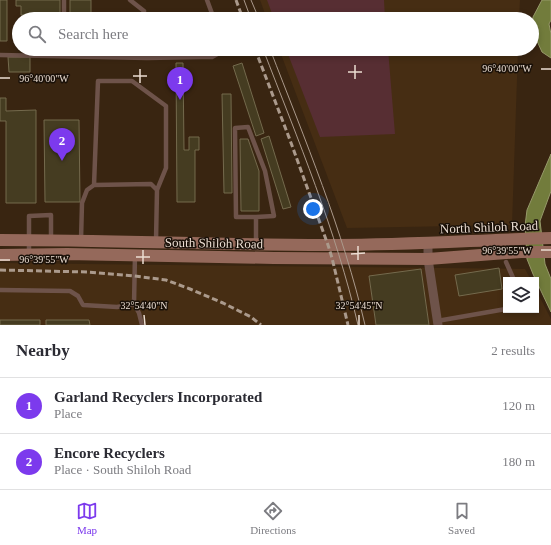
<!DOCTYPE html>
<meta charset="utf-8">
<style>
body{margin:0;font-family:Georgia,serif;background:#f2f2f3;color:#2b2b33}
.controls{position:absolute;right:12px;bottom:12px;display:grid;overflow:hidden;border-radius:0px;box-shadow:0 2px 6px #0003}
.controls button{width:36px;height:36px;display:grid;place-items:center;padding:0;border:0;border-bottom:1px solid #e1e1e2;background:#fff;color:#2b2b33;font:20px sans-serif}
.you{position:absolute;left:313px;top:209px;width:14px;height:14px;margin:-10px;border:3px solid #fff;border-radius:50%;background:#1a73e8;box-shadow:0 0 0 6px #1a73e833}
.badge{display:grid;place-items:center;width:26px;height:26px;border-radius:50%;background:#7c3aed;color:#fff;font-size:13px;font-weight:700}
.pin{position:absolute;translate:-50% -33px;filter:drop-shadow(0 1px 2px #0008)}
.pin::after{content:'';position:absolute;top:21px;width:14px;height:12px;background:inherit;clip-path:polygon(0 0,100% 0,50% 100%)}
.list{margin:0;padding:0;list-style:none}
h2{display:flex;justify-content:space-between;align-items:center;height:52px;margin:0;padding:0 16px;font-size:17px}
h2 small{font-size:13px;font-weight:400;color:#7c7c81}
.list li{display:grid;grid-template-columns:26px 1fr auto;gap:12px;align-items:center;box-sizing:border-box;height:56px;padding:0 16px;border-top:1px solid #e1e1e2}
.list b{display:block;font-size:15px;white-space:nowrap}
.list p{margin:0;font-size:13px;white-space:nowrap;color:#7c7c81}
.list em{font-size:13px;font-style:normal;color:#7c7c81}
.icon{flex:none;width:22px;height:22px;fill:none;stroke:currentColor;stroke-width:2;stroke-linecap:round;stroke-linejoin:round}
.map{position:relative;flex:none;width:551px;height:325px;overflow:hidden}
.search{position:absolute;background:#fff;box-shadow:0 2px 6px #0003;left:12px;right:12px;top:12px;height:44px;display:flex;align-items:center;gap:10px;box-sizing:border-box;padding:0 14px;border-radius:22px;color:#7c7c81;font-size:15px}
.sheet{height:164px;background:#fff}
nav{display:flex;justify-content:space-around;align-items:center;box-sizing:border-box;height:56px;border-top:1px solid #e1e1e2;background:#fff;font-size:11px;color:#7c7c81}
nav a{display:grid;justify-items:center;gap:2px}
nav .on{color:#7c3aed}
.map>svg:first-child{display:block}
</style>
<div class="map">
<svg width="551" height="325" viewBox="0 0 551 325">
<rect width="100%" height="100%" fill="#392511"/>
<path fill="#462d13" d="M260 0H520L519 19H267Z
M279 49H518L512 225 347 228Z
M0 263 525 269 531 280H506V310H536V290L551 319V325H0Z"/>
<path fill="#572e33" d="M267 0H384L385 19H274Z
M286 49H388L395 134 320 137Z"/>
<path fill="#727c3c" stroke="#969969" d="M542 0H551V20L549 24 551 34V58L542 52 532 30 533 17Z
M551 154V191L540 221 545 264 551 279V312L533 274 527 259 525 226 527 210Z"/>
<path fill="#453c21" stroke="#746a4d" d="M0 0H7V41H0Z
M16 0H60V19H30V15H21V6H16Z
M70 0H91V19H70Z
M8 57H30V72H9Z
M176 63H183L184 150H189V137H199V150H195V202H177Z
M242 63 264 133 256 136 233 66Z
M222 94H231L232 193H224Z
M0 98H6V111L36 110V203H6V121H0Z
M44 120H79L80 202H45Z
M269 136 291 207 283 209 261 139Z
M240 139H248L259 171V211H241Z
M499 268 502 289 459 296 455 275Z
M421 269 429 325H376L369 276Z
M0 320H40V325H0Z
M46 320H89L90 325H46Z"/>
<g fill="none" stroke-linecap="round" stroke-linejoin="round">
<path stroke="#6e534a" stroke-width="4.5" d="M64 0V19
M130 0 144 11
M207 0 214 19
M0 55 147 58 201 57H212L219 53 221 49
M94 185 98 81H132L166 106V168L157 190
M81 240 82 203 87 190 94 185 151 184 157 190 156 241
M256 244V217L274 216 265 171 248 127 235 128 236 217H256
M29 254V216L51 215V241
M135 255 134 304 139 313 142 325
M506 262 514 280
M0 290 70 291 78 296 83 305 117 307 134 304
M437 321 506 309"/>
<path stroke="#6e534a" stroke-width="9" d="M428 243V259L438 325"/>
<path stroke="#95695b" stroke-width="12" d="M0 240C112 240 224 245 336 245 408 245 479 240 551 238
M0 255 67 254 274 258 428 259 521 252H551"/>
<path stroke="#ab9a8c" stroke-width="1" d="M244 0 251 19
M251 0 259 19
M263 49C298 140 336 230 358 325
M270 49C305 140 343 230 365 325"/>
<path stroke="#ab9a8c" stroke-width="3" stroke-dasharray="6 3" stroke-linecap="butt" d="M236 0 243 19
M255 49 290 140 328 245 332 258 348 325
M0 270 87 272 134 276 166 280 190 289 223 303 251 317 261 325"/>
</g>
<path fill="none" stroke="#ebddd2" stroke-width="1.5" d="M355 65V79M140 69V83M541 69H551M348 72H362M133 76H147M0 78H10M358 246V260M143 250V264M541 250H551M351 254 365 253M136 257H150M0 260H10M144 315 145 325M359 315V325"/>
<g text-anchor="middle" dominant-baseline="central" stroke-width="3" stroke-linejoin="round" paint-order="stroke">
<g font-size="13" fill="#ebddd2" stroke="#191008">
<text transform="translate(489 227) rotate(-2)">North Shiloh Road</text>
<text transform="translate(214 243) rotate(1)">South Shiloh Road</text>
</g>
</g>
<g font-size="10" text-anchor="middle" fill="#ebddd2" stroke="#191008" stroke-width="3" stroke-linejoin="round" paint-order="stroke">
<text x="507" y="72">96°40'00"W</text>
<text x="44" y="82">96°40'00"W</text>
<text x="507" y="254">96°39'55"W</text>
<text x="44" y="263">96°39'55"W</text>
<text x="144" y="309">32°54'40"N</text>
<text x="359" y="309">32°54'45"N</text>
</g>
</svg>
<div class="controls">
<button><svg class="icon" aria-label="layers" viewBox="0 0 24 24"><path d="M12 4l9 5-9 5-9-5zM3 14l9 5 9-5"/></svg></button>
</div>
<div class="you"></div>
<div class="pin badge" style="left:180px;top:100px">1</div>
<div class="pin badge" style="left:62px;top:161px">2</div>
<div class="search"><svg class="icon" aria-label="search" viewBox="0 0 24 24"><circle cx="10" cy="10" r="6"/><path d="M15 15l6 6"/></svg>Search here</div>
</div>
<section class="sheet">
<h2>Nearby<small>2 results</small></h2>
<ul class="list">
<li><span class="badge">1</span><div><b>Garland Recyclers Incorporated</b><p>Place</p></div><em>120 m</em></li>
<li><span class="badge">2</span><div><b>Encore Recyclers</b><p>Place · South Shiloh Road</p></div><em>180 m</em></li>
</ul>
</section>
<nav>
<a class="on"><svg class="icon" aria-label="map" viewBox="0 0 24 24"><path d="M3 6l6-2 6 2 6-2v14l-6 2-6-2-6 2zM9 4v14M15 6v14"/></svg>Map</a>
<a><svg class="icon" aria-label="directions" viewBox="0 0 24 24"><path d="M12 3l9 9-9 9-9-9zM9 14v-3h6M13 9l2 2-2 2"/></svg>Directions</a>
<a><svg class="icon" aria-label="saved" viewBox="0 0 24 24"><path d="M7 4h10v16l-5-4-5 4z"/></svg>Saved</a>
</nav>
